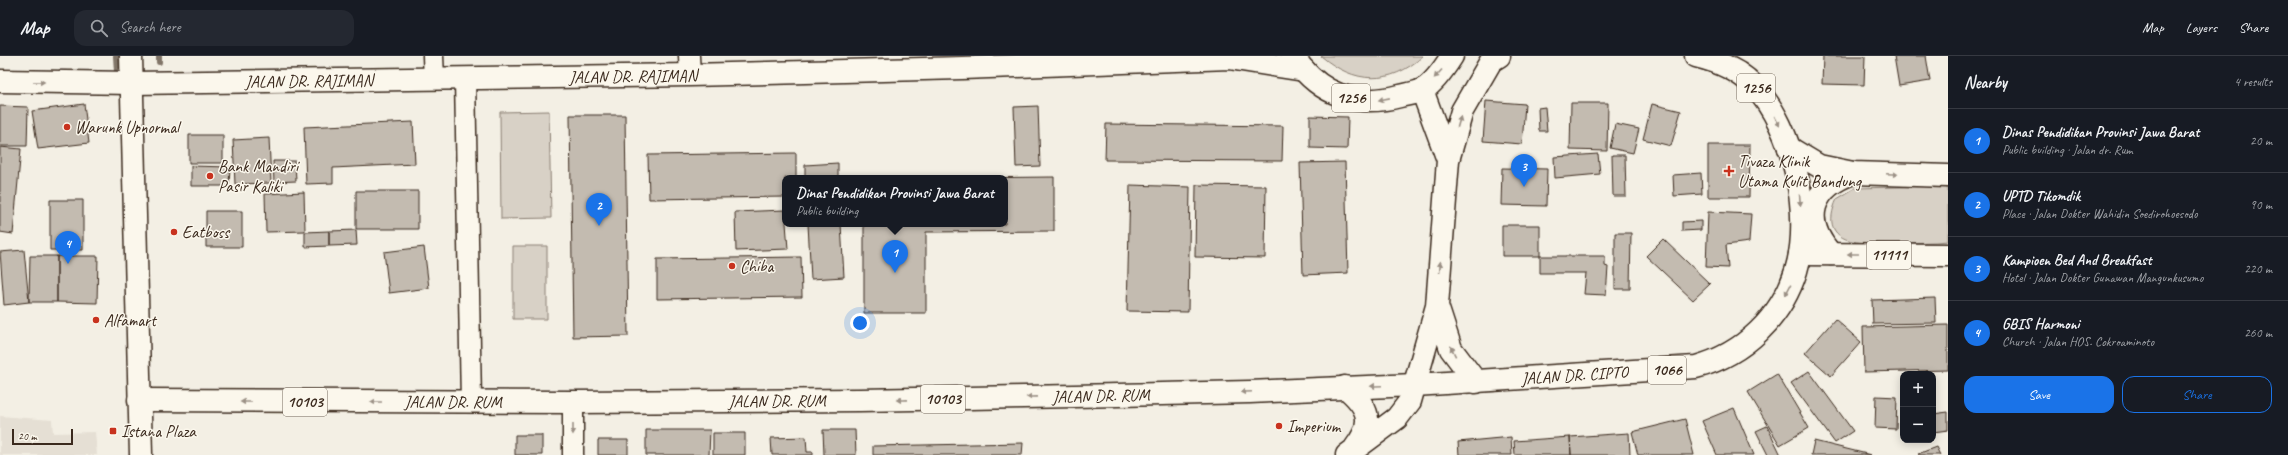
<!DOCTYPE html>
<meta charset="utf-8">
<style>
body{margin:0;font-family:Caveat,sans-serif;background:#242831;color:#f1f3f6}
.controls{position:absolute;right:12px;bottom:12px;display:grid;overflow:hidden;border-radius:8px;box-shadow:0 2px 10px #0003}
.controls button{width:36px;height:36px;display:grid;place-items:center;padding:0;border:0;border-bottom:1px solid #363941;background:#171b24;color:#f1f3f6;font:20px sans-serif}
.scale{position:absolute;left:12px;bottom:10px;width:61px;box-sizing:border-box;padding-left:4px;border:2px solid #3b2a1e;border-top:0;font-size:11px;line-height:14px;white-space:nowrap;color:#3b2a1e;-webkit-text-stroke:3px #fbf7ec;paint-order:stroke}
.you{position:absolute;left:860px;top:267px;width:14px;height:14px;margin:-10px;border:3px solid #fff;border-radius:50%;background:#1a73e8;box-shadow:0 0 0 6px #1a73e833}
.badge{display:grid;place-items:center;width:26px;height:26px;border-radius:50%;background:#1a73e8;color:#fff;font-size:13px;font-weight:700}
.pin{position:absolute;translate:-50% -33px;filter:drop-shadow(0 1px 2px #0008)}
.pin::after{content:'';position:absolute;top:21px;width:14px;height:12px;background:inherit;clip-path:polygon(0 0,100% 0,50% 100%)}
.popup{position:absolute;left:782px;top:119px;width:226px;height:52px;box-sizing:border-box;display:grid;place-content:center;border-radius:8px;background:#171b24;filter:drop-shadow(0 1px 3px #0005);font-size:13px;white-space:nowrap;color:#9ea1a6}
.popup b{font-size:15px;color:#f1f3f6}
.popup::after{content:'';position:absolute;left:50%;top:100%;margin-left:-8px;border:8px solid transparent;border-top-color:#171b24}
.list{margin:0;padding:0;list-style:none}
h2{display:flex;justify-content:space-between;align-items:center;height:52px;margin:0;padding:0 16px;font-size:17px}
h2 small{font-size:13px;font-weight:400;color:#9ea1a6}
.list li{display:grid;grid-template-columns:26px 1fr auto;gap:12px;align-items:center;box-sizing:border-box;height:64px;padding:0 16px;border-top:1px solid #363941}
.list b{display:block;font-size:15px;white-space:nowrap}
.list p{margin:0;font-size:13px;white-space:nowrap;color:#9ea1a6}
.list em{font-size:13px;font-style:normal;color:#9ea1a6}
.actions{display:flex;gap:8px;padding:12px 16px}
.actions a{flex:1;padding:9px 0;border:1px solid #1a73e8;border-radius:12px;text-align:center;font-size:14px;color:#1a73e8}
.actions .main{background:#1a73e8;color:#fff}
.icon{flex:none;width:22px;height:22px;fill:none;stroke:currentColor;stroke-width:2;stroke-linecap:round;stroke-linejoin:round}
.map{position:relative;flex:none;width:1948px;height:399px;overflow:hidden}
header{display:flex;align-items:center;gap:24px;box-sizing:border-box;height:56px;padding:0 20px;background:#171b24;border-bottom:1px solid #363941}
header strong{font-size:19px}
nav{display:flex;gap:22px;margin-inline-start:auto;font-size:14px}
.search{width:280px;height:36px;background:#242831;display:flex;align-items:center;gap:10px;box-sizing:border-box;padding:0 14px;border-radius:12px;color:#9ea1a6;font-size:15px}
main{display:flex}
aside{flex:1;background:#171b24}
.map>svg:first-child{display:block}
</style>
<header>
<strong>Map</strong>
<div class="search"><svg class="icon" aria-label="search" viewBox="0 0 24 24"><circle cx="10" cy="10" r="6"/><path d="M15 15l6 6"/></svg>Search here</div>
<nav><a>Map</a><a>Layers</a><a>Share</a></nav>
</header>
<main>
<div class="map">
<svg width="1948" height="399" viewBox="0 0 1948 399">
<rect width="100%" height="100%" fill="#f3efe4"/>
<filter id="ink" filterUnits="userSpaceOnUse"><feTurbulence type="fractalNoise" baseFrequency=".025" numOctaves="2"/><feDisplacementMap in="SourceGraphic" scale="8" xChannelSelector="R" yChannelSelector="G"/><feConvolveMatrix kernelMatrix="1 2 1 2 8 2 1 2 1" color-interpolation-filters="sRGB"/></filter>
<g filter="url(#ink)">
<path fill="#e5dfd4" d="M0 360 52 364 53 377 95 376 97 399H0Z"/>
<path fill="#d8d1c6" stroke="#8a7e72" d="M1321 0H1423C1390 30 1354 28 1321 0Z
M549 55 551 162 501 163 500 56Z
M1938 130 1948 132V185C1932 187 1915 186 1899 187 1867 188 1815 192 1837 143L1855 132Z
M513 190H547V263H513Z"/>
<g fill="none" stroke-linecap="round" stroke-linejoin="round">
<path stroke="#817468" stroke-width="6" d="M116 0 117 16
M159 0V6"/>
</g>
<path fill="#c3bbb0" stroke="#3b2a1e" d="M1823 0H1865L1864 29 1822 28Z
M1894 0H1926L1930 25 1899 30Z
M1486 45 1525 48 1522 88 1483 85Z
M1571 47H1608L1607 95 1570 94Z
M84 48 89 87 38 93 32 55Z
M1652 48 1681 55 1671 90 1643 83Z
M0 50 28 51 27 90H0Z
M1038 50 1040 110 1016 111 1014 51Z
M1545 51 1547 75H1539L1538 52Z
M570 59H625L628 280 573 281Z
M1310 60 1348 61 1347 93 1310 92Z
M413 66 415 108 333 112V127L306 128 304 71Z
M1106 68 1283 70 1282 105 1105 104Z
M1615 68 1639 73 1633 97 1610 92Z
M189 79H223V107H189Z
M269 82 271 127 235 128 233 84Z
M1708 89H1750L1749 141H1708Z
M0 91 21 93 13 178 0 176Z
M796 97V122H785V141L649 143 648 99Z
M1598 98 1600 118 1555 122 1554 101Z
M1612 99H1625L1626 140H1613Z
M273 105H295L296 125 274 126Z
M1345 106 1348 217 1303 219 1300 107Z
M838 107V122H805V109Z
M191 110 230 111 229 130H191Z
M1502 112 1547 113 1546 150 1501 149Z
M1701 117 1702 138 1674 140 1673 119Z
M1054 121V175L926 176V257H864V168H1005V122H956Z
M1130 129 1190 131 1188 256 1127 255Z
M1196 129 1266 130 1265 202 1195 201Z
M356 135H418V173H356Z
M304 136 305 175 266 176 265 138Z
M50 144H83V194H50Z
M785 154 788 193 736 195 735 156Z
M206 155H242V191H206Z
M1708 156 1751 158 1749 186 1726 189 1728 212 1706 211Z
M1701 165V174L1682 175V166Z
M808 168H841L844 221 811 223Z
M1502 169H1540V200H1502Z
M356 174 357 189 329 190V175Z
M329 175V190L305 191V176Z
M1615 177H1631L1630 233H1615Z
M1663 183 1710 228 1693 244 1646 200Z
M424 191 429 232 389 237 384 196Z
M24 194 29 246 4 249 0 196Z
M30 200H57V246H29Z
M57 200H98L97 247 57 246Z
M1540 200H1605V210L1608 211 1606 239 1584 238 1586 217H1540Z
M801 201 802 241 657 243V203Z
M1935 242 1936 267 1873 268 1872 244Z
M1835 263 1861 286 1831 320 1805 297Z
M1948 269V314L1864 316 1863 271Z
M1809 315 1853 375 1835 387 1791 327Z
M1777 318 1809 372 1780 389 1748 336Z
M1876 340 1897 341 1896 373 1875 372Z
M1734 352 1754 399H1717L1702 365Z
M1948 356V374L1933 376V358Z
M1685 363 1694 399H1638L1632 376Z
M1767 370 1781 399H1768L1756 375Z
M646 374H710L709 399H646Z
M823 374H855L856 399H824Z
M713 377H745V399H713Z
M1629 377 1630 399H1571L1570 381Z
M515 379H542V399H515Z
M806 381 807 396H813V399H772L771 382Z
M1511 381 1512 399H1459L1458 386Z
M1570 381 1571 399H1515L1514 385Z
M598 384H628V399H598Z
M1814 385 1871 399H1811Z
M1023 387 1022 399H873V390Z
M1936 391 1940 399H1919L1918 398Z"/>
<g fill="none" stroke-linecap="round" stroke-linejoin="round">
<defs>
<path id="minor" d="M433 0 434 23
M689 0 690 19
M465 22 471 346
M573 346V399"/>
<path id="tertiary" d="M0 25 132 27"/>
<path id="secondary" d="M1448 104 1462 55 1491 5 1499 0
M1437 250 1451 293 1476 326
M1345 331C1369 351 1375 366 1355 392
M1347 399 1397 362 1410 345 1437 250 1448 104 1422 34"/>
<g id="primary">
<path d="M1295 3C1321 40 1358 51 1400 40 1408 38 1418 37 1424 33 1435 26 1445 11 1452 0"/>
<path id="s1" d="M132 27 690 19 962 12 1229 2 1304 14"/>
<path d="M1789 92 1819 110 1853 117 1948 120"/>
<path d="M1800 198 1948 199"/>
<path d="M1831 198C1801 164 1811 132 1853 117"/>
<path id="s2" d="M139 344 573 346 860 344 1074 340 1250 336 1415 329 1696 311C1744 298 1781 262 1796 215 1813 160 1794 72 1754 30 1738 13 1717 5 1696 0"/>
</g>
<path id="trunk" d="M131 0 141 399"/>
</defs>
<use href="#minor" stroke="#3b2a1e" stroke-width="23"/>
<use href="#tertiary" stroke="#3b2a1e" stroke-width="25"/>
<use href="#secondary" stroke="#3b2a1e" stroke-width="25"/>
<use href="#primary" stroke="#3b2a1e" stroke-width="25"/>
<use href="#trunk" stroke="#3b2a1e" stroke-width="25"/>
<use href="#minor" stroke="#fbf7ec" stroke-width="20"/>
<use href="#tertiary" stroke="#fbf7ec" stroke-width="22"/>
<use href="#secondary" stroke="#fbf7ec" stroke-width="22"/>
<use href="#primary" stroke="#fbf7ec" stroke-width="22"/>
<use href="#trunk" stroke="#fbf7ec" stroke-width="22"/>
</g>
<defs><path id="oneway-solid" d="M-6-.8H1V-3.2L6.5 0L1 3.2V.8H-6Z"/></defs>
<g fill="#9b9085">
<use href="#oneway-solid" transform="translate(1438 18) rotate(132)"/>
<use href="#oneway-solid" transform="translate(39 26)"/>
<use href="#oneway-solid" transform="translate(1384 43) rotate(169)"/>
<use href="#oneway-solid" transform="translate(1777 65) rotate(63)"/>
<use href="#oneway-solid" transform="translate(1459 66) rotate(-74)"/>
<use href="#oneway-solid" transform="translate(1892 118) rotate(2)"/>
<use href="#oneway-solid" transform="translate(1800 144) rotate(85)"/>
<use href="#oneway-solid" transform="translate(1853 198) rotate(-180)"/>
<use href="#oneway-solid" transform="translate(1440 211) rotate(-86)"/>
<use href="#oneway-solid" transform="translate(1788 234) rotate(118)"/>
<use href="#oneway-solid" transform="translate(1453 295) rotate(-116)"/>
<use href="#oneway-solid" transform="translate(1376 330) rotate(178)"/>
<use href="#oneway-solid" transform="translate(1246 336) rotate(178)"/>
<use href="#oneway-solid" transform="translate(1032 341) rotate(179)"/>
<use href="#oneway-solid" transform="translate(902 344) rotate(179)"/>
<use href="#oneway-solid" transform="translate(246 346) rotate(180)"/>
<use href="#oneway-solid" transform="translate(376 346) rotate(180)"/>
<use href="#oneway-solid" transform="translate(573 373) rotate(90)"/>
</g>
</g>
<g fill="#c8321e" stroke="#fbf7ec" stroke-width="1.5">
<circle cx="67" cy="71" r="4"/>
<path d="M1727 109h4v4h4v4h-4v4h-4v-4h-4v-4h4z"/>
<circle cx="210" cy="120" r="4"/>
<circle cx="174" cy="176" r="4"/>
<circle cx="732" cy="210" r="4"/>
<circle cx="96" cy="264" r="4"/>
<circle cx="1279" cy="370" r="4"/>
<rect x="109" y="371" width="8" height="8" rx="2"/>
</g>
<g text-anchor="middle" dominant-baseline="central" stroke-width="3" stroke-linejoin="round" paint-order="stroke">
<g fill="#fbf7ec" stroke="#75685c" stroke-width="1">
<rect x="1737" y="18" width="38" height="28" rx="3"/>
<rect x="1332" y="28" width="38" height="28" rx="3"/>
<rect x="1867" y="185" width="44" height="28" rx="3"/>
<rect x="1648" y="300" width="38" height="28" rx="3"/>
<rect x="921" y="329" width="44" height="28" rx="3"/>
<rect x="283" y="332" width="44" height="28" rx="3"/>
</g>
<g font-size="16" font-weight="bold" fill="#3b2a1e">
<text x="1756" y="32">1256</text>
<text x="1351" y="42">1256</text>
<text x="1889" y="199">11111</text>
<text x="1667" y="314">1066</text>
<text x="943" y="343">10103</text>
<text x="305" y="346">10103</text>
</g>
<g font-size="17" fill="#3b2a1e" stroke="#fbf7ec">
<text stroke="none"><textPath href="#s1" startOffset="501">JALAN DR. RAJIMAN</textPath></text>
<text stroke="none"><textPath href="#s1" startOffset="177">JALAN DR. RAJIMAN</textPath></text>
<text stroke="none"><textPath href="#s2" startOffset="1436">JALAN DR. CIPTO</textPath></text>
<text stroke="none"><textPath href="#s2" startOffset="962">JALAN DR. RUM</textPath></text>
<text stroke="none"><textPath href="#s2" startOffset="638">JALAN DR. RUM</textPath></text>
<text stroke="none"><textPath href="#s2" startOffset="314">JALAN DR. RUM</textPath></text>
</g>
<g font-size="17" fill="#3b2a1e" stroke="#fbf7ec" text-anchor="start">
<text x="75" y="71">Warunk Upnormal</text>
<text x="1738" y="105">Tivaza Klinik<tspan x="1738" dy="20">Utama Kulit Bandung</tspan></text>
<text x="218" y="110">Bank Mandiri<tspan x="218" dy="20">Pasir Kaliki</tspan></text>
<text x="182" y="176">Eatboss</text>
<text x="740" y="210">Chiba</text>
<text x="104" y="264">Alfamart</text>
<text x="1287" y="370">Imperium</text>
<text x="121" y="375">Istana Plaza</text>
</g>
</g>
</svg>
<div class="controls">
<button>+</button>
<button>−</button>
</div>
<div class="scale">20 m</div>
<div class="you"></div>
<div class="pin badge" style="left:895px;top:217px">1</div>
<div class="popup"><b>Dinas Pendidikan Provinsi Jawa Barat</b>Public building</div>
<div class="pin badge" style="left:599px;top:170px">2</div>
<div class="pin badge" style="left:1524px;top:131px">3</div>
<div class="pin badge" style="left:68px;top:208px">4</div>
</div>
<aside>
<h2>Nearby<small>4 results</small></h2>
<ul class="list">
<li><span class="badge">1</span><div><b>Dinas Pendidikan Provinsi Jawa Barat</b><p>Public building · Jalan dr. Rum</p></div><em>20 m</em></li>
<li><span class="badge">2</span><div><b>UPTD Tikomdik</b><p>Place · Jalan Dokter Wahidin Soedirohoesodo</p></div><em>90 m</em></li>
<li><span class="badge">3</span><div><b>Kampioen Bed And Breakfast</b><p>Hotel · Jalan Dokter Gunawan Mangunkusumo</p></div><em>220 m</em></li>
<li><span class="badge">4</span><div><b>GBIS Harmoni</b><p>Church · Jalan HOS. Cokroaminoto</p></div><em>260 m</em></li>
</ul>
<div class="actions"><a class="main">Save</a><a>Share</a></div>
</aside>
</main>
